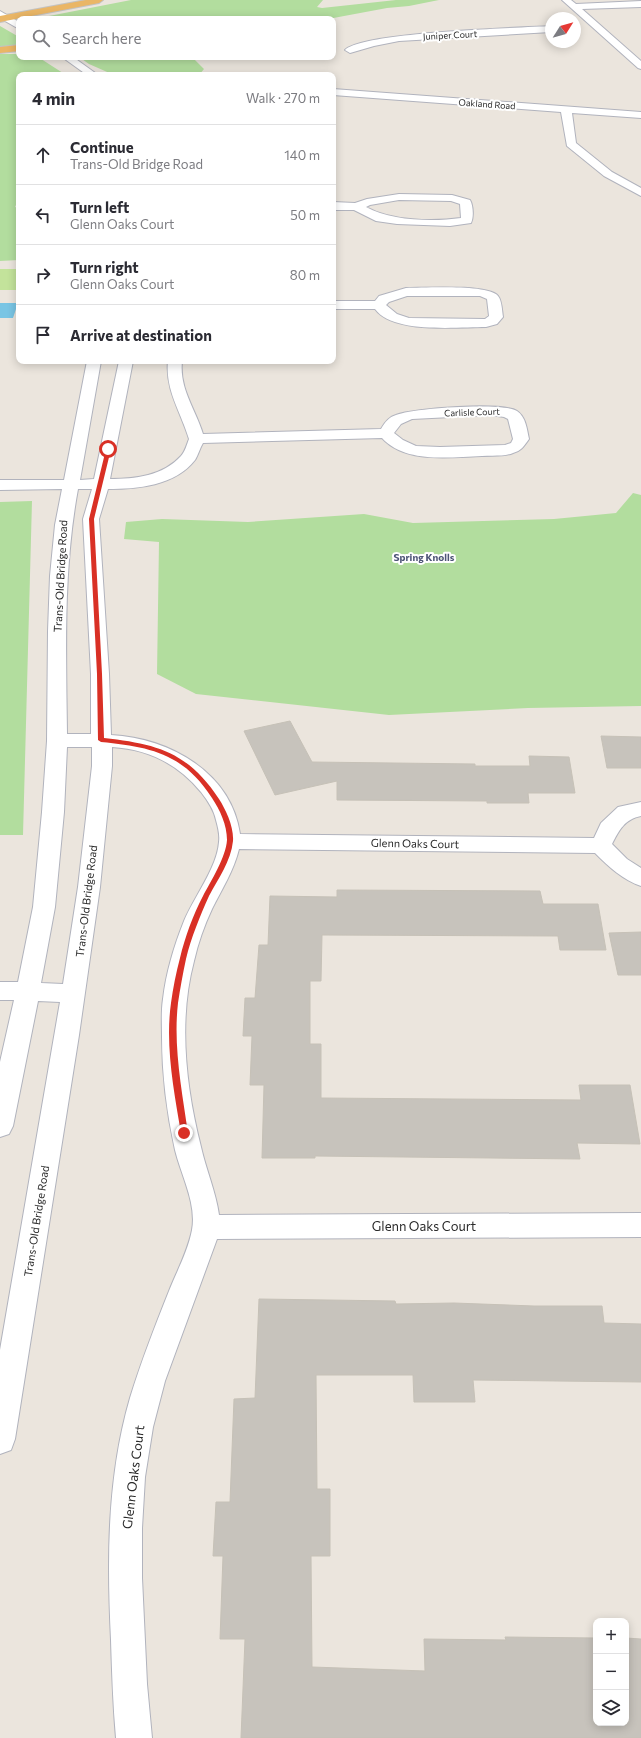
<!DOCTYPE html>
<meta charset="utf-8">
<style>
body{margin:0;font-family:Commissioner,sans-serif;background:#f2f2f3;color:#2b2b33}
.controls{position:absolute;right:12px;bottom:12px;display:grid;overflow:hidden;border-radius:8px;box-shadow:0 2px 10px #0003}
.controls button{width:36px;height:36px;display:grid;place-items:center;padding:0;border:0;border-bottom:1px solid #e1e1e2;background:#fff;color:#2b2b33;font:20px sans-serif}
.compass{position:absolute;left:545px;top:12px;width:36px;height:36px;border-radius:50%;background:#fff;box-shadow:0 2px 10px #0003;rotate:53deg}
.stop{position:absolute;width:12px;height:12px;margin:-9px;border:3px solid #d93025;border-radius:50%;background:#fff}
.stop.end{background:#d93025;border-color:#fff;box-shadow:0 1px 4px #0008}
.list{margin:0;padding:0;list-style:none}
h2{display:flex;justify-content:space-between;align-items:center;height:52px;margin:0;padding:0 16px;font-size:17px}
h2 small{font-size:13px;font-weight:400;color:#7c7c81}
.list li{display:grid;grid-template-columns:26px 1fr auto;gap:12px;align-items:center;box-sizing:border-box;height:60px;padding:0 16px;border-top:1px solid #e1e1e2}
.list b{display:block;font-size:15px;white-space:nowrap}
.list p{margin:0;font-size:13px;white-space:nowrap;color:#7c7c81}
.list em{font-size:13px;font-style:normal;color:#7c7c81}
.icon{flex:none;width:22px;height:22px;fill:none;stroke:currentColor;stroke-width:2;stroke-linecap:round;stroke-linejoin:round}
.map{position:relative;flex:none;width:641px;height:1738px;overflow:hidden}
.search{position:absolute;background:#fff;box-shadow:0 2px 10px #0003;left:16px;top:16px;width:320px;height:44px;display:flex;align-items:center;gap:10px;box-sizing:border-box;padding:0 14px;border-radius:8px;color:#7c7c81;font-size:15px}
.panel{position:absolute;background:#fff;box-shadow:0 2px 10px #0003;left:16px;top:72px;width:320px;height:292px;border-radius:8px}
.map>svg:first-child{display:block}
</style>
<div class="map">
<svg width="641" height="1738" viewBox="0 0 641 1738">
<rect width="100%" height="100%" fill="#ebe5dd"/>
<path fill="#b2dd9e" d="M131 0H323L317 7 322 8 396 0H439L409 6 387 8 328 19H42L49 16Z
M0 26 19 37V45L0 47Z
M0 54H19V57H38L66 75H19V204L15 206 19 213V260L0 261Z
M79 57H192L204 69 199 75H114L89 64Z
M633 493 641 495V706L528 708 389 715 196 694 157 674 159 542 124 539 126 522 162 519 248 522 364 514 413 523 554 519 616 513Z
M32 501 23 835H0V502Z"/>
<path fill="#c3e39b" d="M0 269H19V290H0Z"/>
<path fill="#79c5e4" d="M0 303H18L13 318H0Z"/>
<path fill="#c7c3bc" stroke="#c6c1b7" d="M290 721 312 762 475 764V766H530L529 756 569 757 575 793H528L529 803H487V801L337 800V781L275 795 244 731Z
M601 736 641 737V768H607Z
M337 890 540 891 543 904H598L606 950H560L558 936 322 935 321 981H310V1044H321V1098L581 1100 579 1085H630L640 1144 577 1143 580 1159 315 1156V1158H262L264 1085H250L252 1036H243L245 998H255L259 945H268L270 896 337 897Z
M641 932V975H618L609 933Z
M259 1299 395 1301 396 1304 454 1303 534 1306H602L604 1323 641 1324V1382L473 1380 475 1402H414L413 1375H316L317 1489H330V1556H311L312 1667 425 1671 424 1639 506 1640 505 1637 596 1638V1723H626V1638L641 1639V1738H241L245 1639H220L223 1556H213L216 1502H230L234 1399 255 1398Z"/>
<g fill="none" stroke-linecap="round" stroke-linejoin="round">
<defs>
<path id="minor" d="M562 0H571L576 4 641 1V7L582 9 641 61V69L638 68Z
M551 26V32L399 41 374 46 350 53 345 50C362 32 519 28 551 26Z
M62 57H73L98 75H87Z
M333 89 641 112V118L572 113 576 143 612 172 641 188V196L604 176 567 146 561 112 333 95Z
M399 194 452 195 470 200C473 205 474 217 471 223L450 226 397 224 376 221 354 210H333V202L355 203 367 199ZM399 200 451 201 460 204 461 218C433 222 391 221 366 207L370 205Z
M406 288C424 288 488 284 498 296 502 301 502 311 503 317L497 324 486 327C457 327 393 334 375 309H333V301H375L379 296ZM407 296H480L487 299 489 316 485 319 409 318 397 314 386 305 389 302Z
M87 361H101L80 480 94 479 119 361H133L110 479C135 479 163 476 181 456 185 452 187 444 189 439 181 412 165 390 168 361H182C179 389 195 408 203 434L381 429C385 422 389 417 396 415 413 408 503 402 517 411 526 417 527 430 529 439 524 446 521 451 513 453 504 457 492 455 482 456 450 457 406 464 382 438L203 443C200 448 198 455 195 460 175 486 137 489 108 489L99 519 109 674 111 735C169 738 231 772 240 834L594 838 601 823 618 807 641 802V816C625 819 619 830 612 844L627 859 641 868V886C623 880 609 867 595 853L239 849C234 870 222 889 212 909 204 926 198 943 194 961 178 1021 186 1088 201 1147 206 1170 216 1192 219 1215L641 1213V1237L217 1239 165 1381 153 1427 145 1477 142 1528V1578L147 1684 152 1738H116C113 1706 112 1673 111 1640 107 1559 107 1477 130 1398 141 1362 155 1326 169 1291 177 1271 188 1251 192 1230 197 1204 181 1175 175 1150 167 1114 162 1075 162 1037 162 1025 161 1012 163 999 166 973 174 946 184 921 194 897 217 868 219 842 220 835 218 827 216 820 214 810 208 801 201 792 178 764 148 749 112 747V766L100 887 79 1035 15 1439 11 1450 0 1454V1350L60 1002 38 1001 13 1126 9 1134 0 1137V1062L14 1000H0V982H18L33 907 42 812 47 741 48 631 50 576 55 525 62 489 0 490V480H64ZM491 415 504 417 508 419 513 439 511 443 505 445 440 447 416 446 403 440 394 433 401 424 412 419ZM78 489H92L83 519 91 674V734H67C66 652 63 570 78 489ZM67 747H92V766L78 887 63 984 41 983 55 907 64 812Z"/>
<path id="tertiary" d="M0 11 19 22V29L0 18Z"/>
<path id="trunk" d="M86 0H103L99 3 0 22V16Z
M19 45V51L0 53V47Z"/>
</defs>
<use href="#minor" stroke="#b1b3bd" stroke-width="2"/>
<use href="#tertiary" stroke="#b1b3bd" stroke-width="2"/>
<use href="#trunk" stroke="#c3c3c3" stroke-width="2"/>
<use href="#minor" fill="#fff" fill-rule="evenodd"/>
<use href="#tertiary" fill="#fff" fill-rule="evenodd"/>
<use href="#trunk" fill="#eab666" fill-rule="evenodd"/>
</g>
<path fill="#d93025" d="M108 448 111 449 94 519 102 674 104 738C157 744 188 752 219 799 226 810 234 827 233 841 231 861 218 879 209 896 200 916 191 938 186 959 183 973 180 989 178 1003 173 1046 182 1091 188 1133L184 1136 181 1133C174 1092 165 1045 171 1003 173 988 176 973 180 958 185 937 193 915 203 896 211 881 226 857 227 840 227 825 220 810 212 798 183 753 150 747 101 742L98 740 97 674 89 519 106 449Z"/>
<g text-anchor="middle" dominant-baseline="central" stroke-width="4" stroke-linejoin="round" paint-order="stroke">
<g font-size="9" fill="#2a2a2a" stroke="#fff">
<text transform="translate(450 35) rotate(-3)">Juniper Court</text>
<text transform="translate(487 104) rotate(4)">Oakland Road</text>
<text transform="translate(472 412) rotate(-2)">Carlisle Court</text>
</g>
<g font-size="10" font-weight="bold" fill="#4e5577" stroke="#fff">
<text x="424" y="557">Spring Knolls</text>
</g>
<g font-size="11" fill="#2a2a2a" stroke="#fff">
<text transform="translate(60 576) rotate(-87)">Trans-Old Bridge Road</text>
<text transform="translate(415 843) rotate(1)">Glenn Oaks Court</text>
<text transform="translate(86 901) rotate(-83)">Trans-Old Bridge Road</text>
<text transform="translate(36 1221) rotate(-81)">Trans-Old Bridge Road</text>
</g>
<g font-size="13" fill="#2a2a2a" stroke="#fff">
<text x="424" y="1226">Glenn Oaks Court</text>
<text transform="translate(133 1477) rotate(-83)">Glenn Oaks Court</text>
</g>
</g>
</svg>
<div class="controls">
<button>+</button>
<button>−</button>
<button><svg class="icon" aria-label="layers" viewBox="0 0 24 24"><path d="M12 4l9 5-9 5-9-5zM3 14l9 5 9-5"/></svg></button>
</div>
<svg class="compass" viewBox="-18 -18 36 36"><path d="M0-13l5 13h-10z" fill="#e53935"/><path d="M0 13l5-13h-10z" fill="#7c7c81"/></svg>
<div class="stop" style="left:108px;top:449px"></div>
<div class="stop end" style="left:184px;top:1133px"></div>
<div class="search"><svg class="icon" aria-label="search" viewBox="0 0 24 24"><circle cx="10" cy="10" r="6"/><path d="M15 15l6 6"/></svg>Search here</div>
<section class="panel">
<h2>4 min<small>Walk · 270 m</small></h2>
<ul class="list">
<li><svg class="icon" aria-label="ahead" viewBox="0 0 24 24"><path d="M12 20V5M6 11l6-6 6 6"/></svg><div><b>Continue</b><p>Trans-Old Bridge Road</p></div><em>140 m</em></li>
<li><svg class="icon" aria-label="left" viewBox="0 0 24 24"><path d="M17 20v-9H6M10 6l-5 5 5 5"/></svg><div><b>Turn left</b><p>Glenn Oaks Court</p></div><em>50 m</em></li>
<li><svg class="icon" aria-label="right" viewBox="0 0 24 24"><path d="M7 20v-9h11M14 6l5 5-5 5"/></svg><div><b>Turn right</b><p>Glenn Oaks Court</p></div><em>80 m</em></li>
<li><svg class="icon" aria-label="arrive" viewBox="0 0 24 24"><path d="M6 21V4h12l-3 4 3 4H6"/></svg><div><b>Arrive at destination</b></div></li>
</ul>
</section>
</div>
